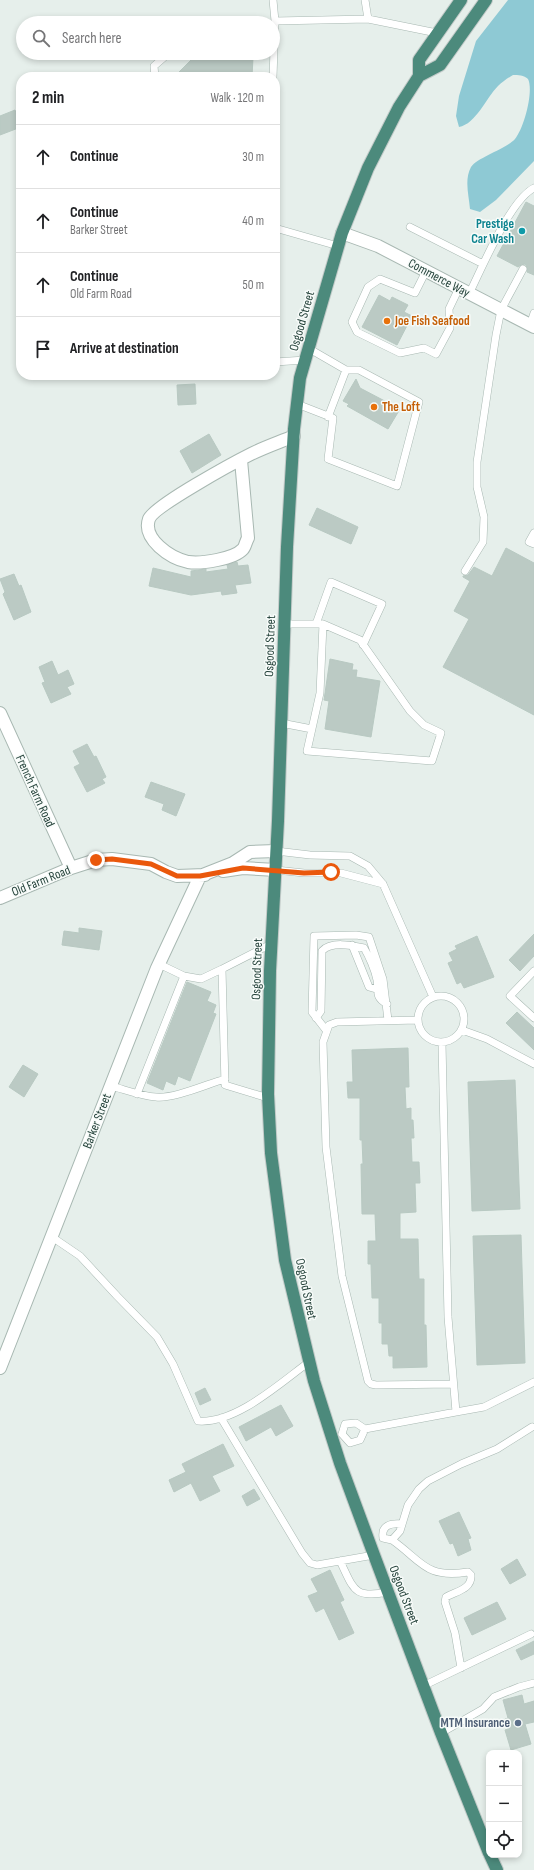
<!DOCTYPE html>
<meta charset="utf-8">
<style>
body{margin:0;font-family:"Sofia Sans Condensed",sans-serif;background:#f6f6f6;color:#202124}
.controls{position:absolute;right:12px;bottom:12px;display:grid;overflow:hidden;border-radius:8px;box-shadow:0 2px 6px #0003}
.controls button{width:36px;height:36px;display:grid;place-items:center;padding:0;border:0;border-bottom:1px solid #e0e0e0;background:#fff;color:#202124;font:20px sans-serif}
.stop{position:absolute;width:12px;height:12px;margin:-9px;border:3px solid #ea580c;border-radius:50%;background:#fff}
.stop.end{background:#ea580c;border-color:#fff;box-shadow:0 1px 4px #0008}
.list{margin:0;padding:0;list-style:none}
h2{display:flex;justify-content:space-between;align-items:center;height:52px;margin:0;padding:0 16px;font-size:17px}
h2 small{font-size:13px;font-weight:400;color:#757577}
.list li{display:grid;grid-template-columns:26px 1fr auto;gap:12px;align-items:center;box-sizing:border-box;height:64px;padding:0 16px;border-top:1px solid #e0e0e0}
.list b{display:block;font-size:15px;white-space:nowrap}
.list p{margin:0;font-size:13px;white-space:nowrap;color:#757577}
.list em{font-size:13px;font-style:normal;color:#757577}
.icon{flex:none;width:22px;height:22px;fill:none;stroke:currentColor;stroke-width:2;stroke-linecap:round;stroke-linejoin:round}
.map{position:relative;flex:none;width:534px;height:1870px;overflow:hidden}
.search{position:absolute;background:#fff;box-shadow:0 2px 6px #0003;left:16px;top:16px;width:264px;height:44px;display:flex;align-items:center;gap:10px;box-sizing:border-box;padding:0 14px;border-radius:22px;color:#757577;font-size:15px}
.panel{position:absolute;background:#fff;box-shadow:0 2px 6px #0003;left:16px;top:72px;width:264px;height:308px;border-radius:16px}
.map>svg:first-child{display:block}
</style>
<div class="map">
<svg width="534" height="1870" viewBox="0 0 534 1870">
<rect width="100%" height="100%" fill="#e6efeb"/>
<path fill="#8ec9d4" d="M508 0H534V161L496 200 480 212 470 209C469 196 464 180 471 167 478 157 506 149 515 139 524 128 534 91 528 79 524 75 518 75 513 75 508 78 502 82 498 86 486 98 476 124 459 127L456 116 459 96 476 41Z"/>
<path fill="#bbcac4" stroke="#b8c9c2" d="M195 56 253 57 252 77H174Z
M15 110 21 127 0 135V116Z
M526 202 534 206V275L527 272V267L525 264 521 265 518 267 497 256Z
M379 295 390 301 392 297 408 305 404 312 412 316 397 345 362 327Z
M356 379 360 388 400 409 388 429 347 406 349 404 343 401Z
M195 384 196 404 178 405 177 385Z
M209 434 221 455 192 473 180 451Z
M317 508 358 527 351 544 309 525Z
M506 548 534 563V715L443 667 469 619 454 611 470 581 463 577V576L468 575 474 567 492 576Z
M237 562 238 566 248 565 251 583 235 585 237 593 222 595 221 591 191 595 149 586 153 568 191 577V571L206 569V572L228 569 227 565Z
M14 574 19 586 21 585 31 612 14 620 3 594 5 592 0 579Z
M330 659 353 664 352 670H357L356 677 380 681 371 737 325 729 329 701 324 700Z
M52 661 58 675 68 670 74 684 67 687 71 694 51 703 42 683 45 682 39 667Z
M87 744 94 757 96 756 106 777 102 779 105 783 87 792 74 767 80 764 73 751Z
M151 782 185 794 176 816 162 810 164 804 145 797Z
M79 928 102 931 99 950 62 945 64 931 79 933Z
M534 934V956L520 971 509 960Z
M477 936 494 977 464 988 461 982 457 984 448 963 453 961 449 953 457 949 455 946Z
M187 982 211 992 207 1001 216 1005 213 1013 216 1014 190 1081 178 1076 175 1085 166 1081 163 1090 147 1083Z
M517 1012 534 1028V1050L506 1023Z
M408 1048 409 1087H405L406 1109 411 1108V1120H413L414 1138H411L412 1162H419L420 1183H415L416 1212 400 1213V1239H418L419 1279H424V1325H426L427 1367 393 1368V1356H389L388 1344H382V1323H379V1298H372L371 1264H368V1241H376L375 1214H362L361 1164H363L362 1140H360V1098H348L347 1082H353L352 1050Z
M23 1065 38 1074 24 1097 9 1087Z
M515 1080 520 1209 472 1211 468 1082Z
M521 1235 525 1363 477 1365 473 1236Z
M205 1388 211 1400 200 1405 195 1393Z
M281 1405 293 1426 276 1436 271 1427 246 1441 239 1427Z
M223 1444 234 1466 212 1476 220 1491 200 1501 191 1483 174 1492 169 1480 186 1472 182 1464Z
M254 1489 260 1499 247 1506 242 1496Z
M459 1512 471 1538 468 1539 471 1550 458 1556 453 1543 450 1544 439 1521Z
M517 1559 526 1575 510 1584 501 1569Z
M330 1570 344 1600 340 1602 354 1633 339 1640 324 1608 316 1612 308 1596 318 1592 311 1579Z
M497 1602 506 1619 472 1635 464 1618Z
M534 1641V1654L521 1660 516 1650Z
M522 1695 524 1704 534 1701V1722L525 1724 531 1744 511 1750 505 1730 508 1729 505 1719 508 1718 503 1700Z"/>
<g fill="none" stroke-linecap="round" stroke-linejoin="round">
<defs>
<path id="service" d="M273 0 275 21 273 77
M365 0 368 19
M275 21 368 19 437 33
M155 77 154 66 169 53
M410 227 483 264
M275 228 338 246
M426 271 415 293 380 279 368 287 352 322 357 332 400 353 424 348 436 354 450 328 449 309 459 288
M469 294C482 268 510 200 534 188
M530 325 534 313
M275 362 305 360
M297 404 333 418 328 459 397 486 419 402 359 370H346L308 348
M328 417 346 370
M534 533 529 542 534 544
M465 571 483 542 484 517 477 487V462L496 335 501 310 523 269
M285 624H323L320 693 307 751 432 761 441 733 424 725 410 711 360 640 323 624
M316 624 331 582 382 604 363 645
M281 723 312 729
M276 851 310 855 350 856 368 866 383 884 433 997
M276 870 304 873H341L383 884
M352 945 369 987 376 989
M159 964 184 976 201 979 222 969
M534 971 510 996 534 1018
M418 1019a23 23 0 1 1 46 0a23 23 0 1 1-46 0Z
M316 1018 321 1011 322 951C331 941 351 945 364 948 369 956 375 970 377 980 379 991 374 997 387 1004
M418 1020 337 1022 329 1025 323 1042 326 1147 342 1276 368 1381 371 1384 376 1385 453 1384
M326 1030 312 1012 314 936 356 935 369 937 383 979 388 1020
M462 1030 487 1039 534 1064
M111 1086C126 1090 141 1096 156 1097 174 1099 207 1084 225 1079
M137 1094 184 976
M268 1098 225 1085 222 969 271 944
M52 1237 80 1256 117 1296 157 1337 173 1364 198 1421C236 1424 280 1383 309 1362
M456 1412 484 1407 534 1382
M221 1418 302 1553 310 1563 317 1565 374 1555
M342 1434 345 1424 356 1423 365 1429 456 1412 448 1317 442 1043
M342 1434 350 1443 360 1440 365 1429
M383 1538 392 1540 400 1531 408 1505 419 1489 428 1481 461 1464 497 1449 532 1427
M383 1538C381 1525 391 1523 402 1524
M392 1540C422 1561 425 1579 468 1572L471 1575C472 1589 457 1591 446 1597L445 1602 455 1633 461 1668
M340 1561C354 1589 353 1599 388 1592
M423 1686 531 1634
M441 1733 483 1709 494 1697 519 1687 534 1683"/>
<path id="minor" d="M342 233 378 246 534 327
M241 460 248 538C246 541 245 547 243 549 234 559 201 564 188 562 170 558 142 539 149 519 154 506 235 462 251 454 265 447 280 442 294 436
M0 713 71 868
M223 871 243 868 276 870
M0 898 71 868 96 860 112 859 151 864 166 872 177 876 205 875
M0 1368 157 968 200 876 233 863 250 852 276 851"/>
<path id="trunk" d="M461 0 419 60V76L399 107 368 168 342 233 300 378 294 429 287 547 278 821 270 971 268 1094 271 1153 285 1260 314 1381 340 1463 374 1555 441 1733 489 1853
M419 76 440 65 486 0
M490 1855 497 1870"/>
</defs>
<use href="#service" stroke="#a8b8b2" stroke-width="8"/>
<use href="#minor" stroke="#a8b8b2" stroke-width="14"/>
<use href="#trunk" stroke="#c2cac8" stroke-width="14"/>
<use href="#service" stroke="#fff" stroke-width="7"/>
<use href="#minor" stroke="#fff" stroke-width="12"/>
<use href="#trunk" stroke="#4c8a7c" stroke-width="12"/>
</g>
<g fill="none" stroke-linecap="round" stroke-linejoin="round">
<path stroke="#ea580c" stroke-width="5" d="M96 860 112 859 151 864 177 876H200L243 868 304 873 331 872"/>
</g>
<circle fill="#0f9aa8" stroke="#f7fbf9" stroke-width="1.5" cx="522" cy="231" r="4"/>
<g fill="#e8710a" stroke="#f7fbf9" stroke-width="1.5">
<circle cx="387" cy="321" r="4"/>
<circle cx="374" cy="407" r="4"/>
</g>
<circle fill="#5c6f8a" stroke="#f7fbf9" stroke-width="1.5" cx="518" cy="1723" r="4"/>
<g text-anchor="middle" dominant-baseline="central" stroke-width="3" stroke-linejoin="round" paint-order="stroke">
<g font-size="13" font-weight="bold" fill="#0d838f" stroke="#f7fbf9" text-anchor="end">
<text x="514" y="224">Prestige<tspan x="514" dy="15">Car Wash</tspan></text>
</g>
<g font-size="13" fill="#24423a" stroke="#f7fbf9">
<text transform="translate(439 278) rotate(28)">Commerce Way</text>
<text transform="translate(302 321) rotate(-74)">Osgood Street</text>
<text transform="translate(270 646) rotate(-88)">Osgood Street</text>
<text transform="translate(35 791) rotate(66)">French Farm Road</text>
<text transform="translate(41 881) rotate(-22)">Old Farm Road</text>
<text transform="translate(257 969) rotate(-88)">Osgood Street</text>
<text transform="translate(97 1121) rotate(-69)">Barker Street</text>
<text transform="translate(306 1289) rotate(78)">Osgood Street</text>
<text transform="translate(404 1595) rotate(69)">Osgood Street</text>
</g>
<g font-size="13" font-weight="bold" fill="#c56008" stroke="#f7fbf9" text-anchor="start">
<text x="395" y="321">Joe Fish Seafood</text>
<text x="382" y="407">The Loft</text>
</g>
<g font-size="13" font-weight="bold" fill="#4e5e75" stroke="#f7fbf9" text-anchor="end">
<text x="510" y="1723">MTM Insurance</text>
</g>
</g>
</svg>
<div class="controls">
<button>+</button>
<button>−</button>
<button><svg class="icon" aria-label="locate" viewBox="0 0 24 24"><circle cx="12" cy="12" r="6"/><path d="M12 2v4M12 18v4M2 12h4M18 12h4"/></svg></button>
</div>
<div class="stop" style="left:331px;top:872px"></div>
<div class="stop end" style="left:96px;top:860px"></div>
<div class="search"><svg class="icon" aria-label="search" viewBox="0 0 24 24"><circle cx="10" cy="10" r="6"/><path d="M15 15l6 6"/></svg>Search here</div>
<section class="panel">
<h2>2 min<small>Walk · 120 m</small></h2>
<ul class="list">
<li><svg class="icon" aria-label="ahead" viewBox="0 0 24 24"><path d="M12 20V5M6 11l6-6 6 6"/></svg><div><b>Continue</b></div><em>30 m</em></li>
<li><svg class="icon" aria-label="ahead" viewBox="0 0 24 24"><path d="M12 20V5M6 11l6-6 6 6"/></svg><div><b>Continue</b><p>Barker Street</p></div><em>40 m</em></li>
<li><svg class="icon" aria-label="ahead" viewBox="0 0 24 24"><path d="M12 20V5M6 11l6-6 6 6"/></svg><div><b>Continue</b><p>Old Farm Road</p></div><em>50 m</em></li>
<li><svg class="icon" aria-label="arrive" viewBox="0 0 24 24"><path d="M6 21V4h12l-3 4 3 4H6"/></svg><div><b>Arrive at destination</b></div></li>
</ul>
</section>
</div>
